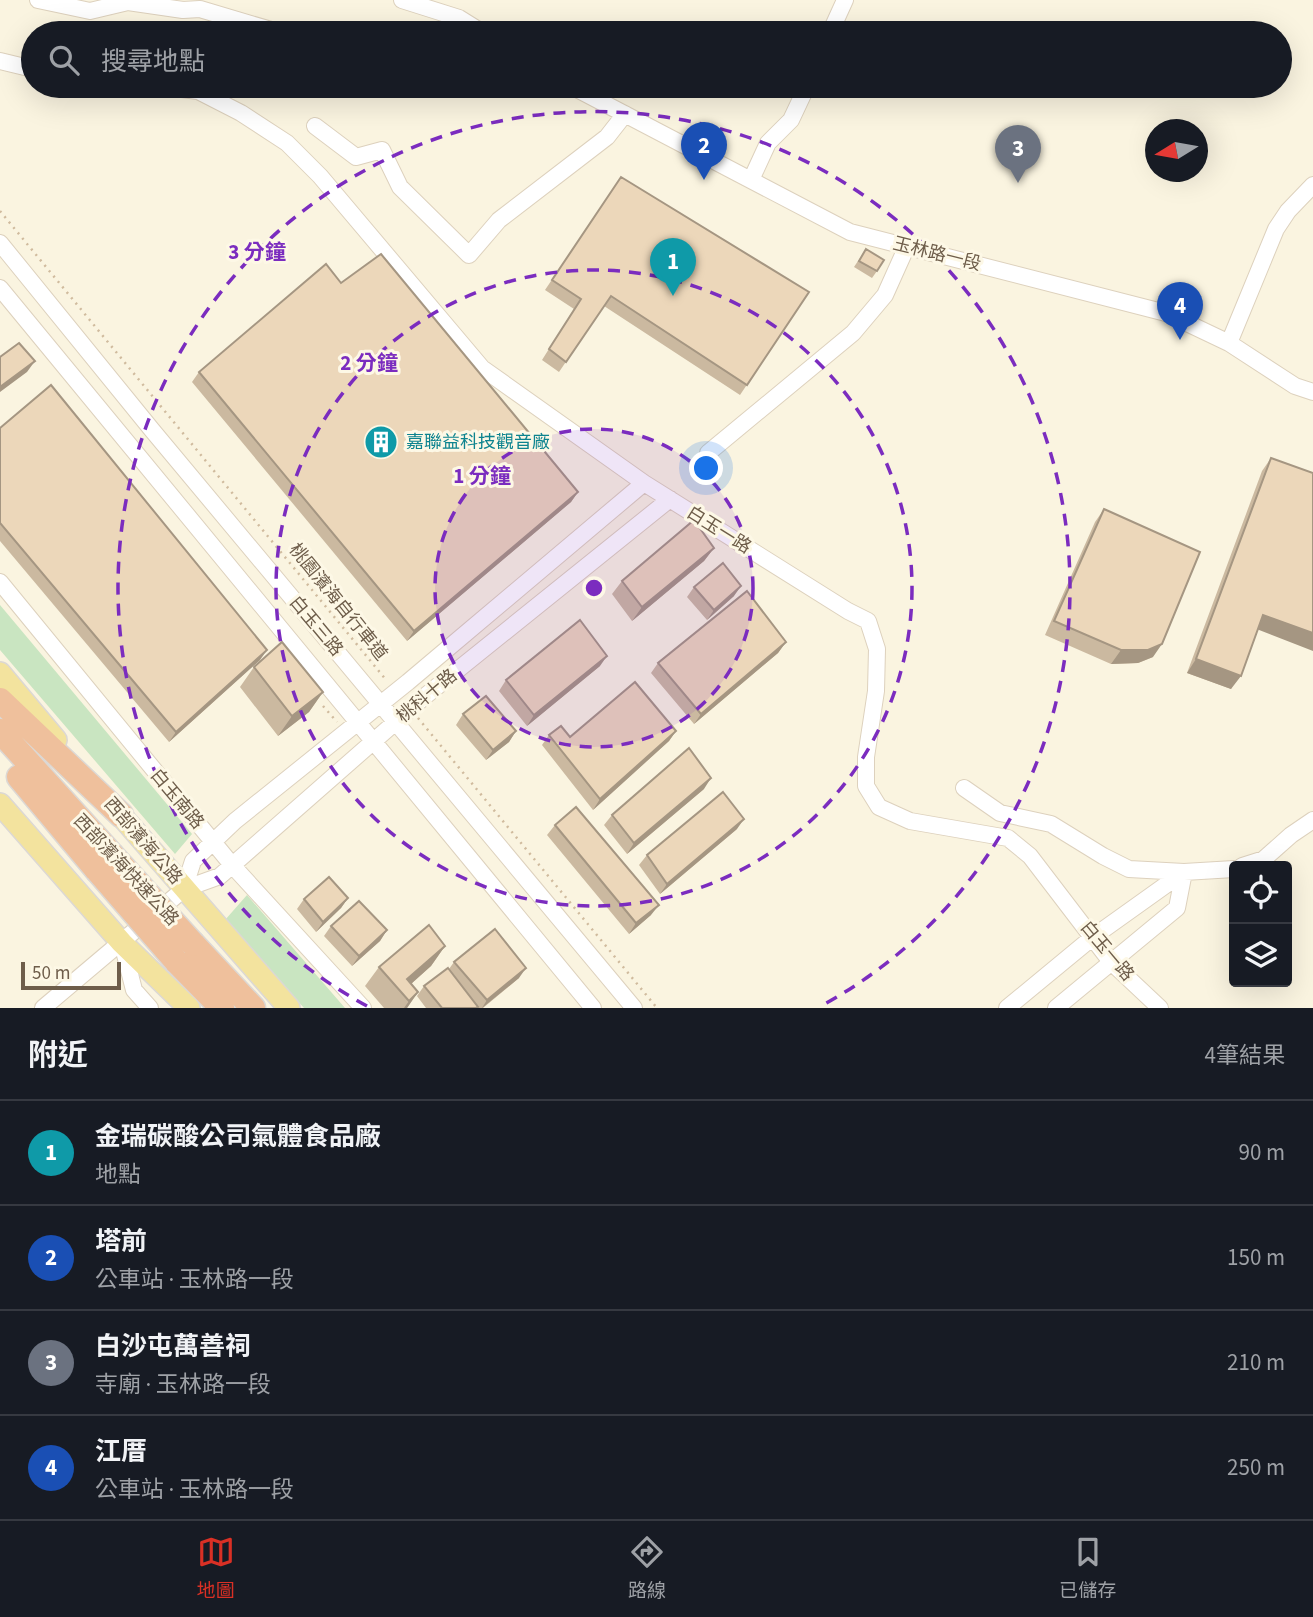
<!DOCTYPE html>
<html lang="zh-TW">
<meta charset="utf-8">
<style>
body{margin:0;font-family:"Source Sans 3","Noto Sans TC",sans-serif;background:#20242c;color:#f1f3f6}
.controls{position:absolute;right:21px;bottom:21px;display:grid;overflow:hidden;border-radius:7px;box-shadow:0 7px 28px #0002}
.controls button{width:63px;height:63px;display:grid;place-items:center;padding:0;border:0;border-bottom:2px solid #363941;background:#171b24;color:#f1f3f6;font:35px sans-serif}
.compass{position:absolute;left:1145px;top:119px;width:63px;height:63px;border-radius:50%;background:#171b24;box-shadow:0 7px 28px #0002;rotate:259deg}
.scale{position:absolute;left:21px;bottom:18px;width:100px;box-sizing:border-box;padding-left:7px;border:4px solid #6e5d4a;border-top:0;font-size:19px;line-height:24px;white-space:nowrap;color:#6e5d4a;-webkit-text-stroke:5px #fdf8e6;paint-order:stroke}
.you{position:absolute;left:707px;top:469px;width:24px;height:24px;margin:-18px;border:5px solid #fff;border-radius:50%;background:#1a73e8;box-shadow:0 0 0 10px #1a73e833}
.badge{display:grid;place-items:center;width:46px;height:46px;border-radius:50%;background:#d93025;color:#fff;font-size:23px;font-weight:700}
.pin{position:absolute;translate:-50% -58px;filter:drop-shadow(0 2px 4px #0008)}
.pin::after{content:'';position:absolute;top:37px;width:24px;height:21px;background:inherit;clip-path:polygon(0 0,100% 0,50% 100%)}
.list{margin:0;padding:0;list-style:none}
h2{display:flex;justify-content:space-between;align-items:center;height:91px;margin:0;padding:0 28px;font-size:30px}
h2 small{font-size:23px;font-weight:400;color:#9ea1a6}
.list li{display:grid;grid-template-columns:46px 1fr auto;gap:21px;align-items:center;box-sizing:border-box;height:105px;padding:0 28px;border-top:2px solid #363941}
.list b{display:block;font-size:26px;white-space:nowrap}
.list p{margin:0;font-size:23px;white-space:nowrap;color:#9ea1a6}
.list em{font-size:23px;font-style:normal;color:#9ea1a6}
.icon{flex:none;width:38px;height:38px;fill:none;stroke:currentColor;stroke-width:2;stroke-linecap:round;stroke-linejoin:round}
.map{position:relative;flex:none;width:1313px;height:1008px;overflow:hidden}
.search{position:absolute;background:#171b24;box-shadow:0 7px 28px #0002;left:21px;right:21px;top:21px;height:77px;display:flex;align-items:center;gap:18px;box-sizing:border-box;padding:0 24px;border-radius:38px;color:#9ea1a6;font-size:26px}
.sheet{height:511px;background:#171b24}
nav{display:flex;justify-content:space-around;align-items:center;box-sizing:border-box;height:98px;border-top:2px solid #363941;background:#171b24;font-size:19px;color:#9ea1a6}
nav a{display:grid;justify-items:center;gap:4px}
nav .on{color:#d93025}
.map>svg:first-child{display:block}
</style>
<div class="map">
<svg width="1313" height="1008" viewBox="0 0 1313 1008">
<rect width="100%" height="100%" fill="#faf4e0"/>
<path fill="#c9e5c1" d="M0 605 192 834 175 854 0 650Z
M247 895 345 1008H304L225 920Z"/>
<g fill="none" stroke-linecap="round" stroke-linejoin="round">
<defs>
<path id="minor" d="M38 0 90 11 128 2 183 10 200 9 281 33
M402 0 459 18 483 33
M830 33 845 0
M0 61 33 69
M158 86 198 91 241 113 287 143 320 176 482 368 644 483 848 611 868 621 877 649 876 691 866 757V786L879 807 910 821 1008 838 1030 856 1111 962 1160 1008
M571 86 850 232 1166 313 1229 343 1295 386 1313 392
M315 126 356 157 382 150 400 187 469 255 499 220 607 137 625 114
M751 180 768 143 791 120 807 86
M0 243 152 430 634 1008
M0 288 593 1008
M1229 343 1276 229 1288 211 1313 185
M708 453 853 333 885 295 907 246
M0 582 232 865 363 1008
M964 788 1000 813 1051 824 1103 856 1129 869 1184 872 1234 869
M1242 866 1264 859 1291 835 1313 820
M184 889 193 861 235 821 408 682 644 483
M122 943 134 990 150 1008
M43 1008 184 889 220 876 424 697 670 499
M1007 1008 1093 937 1184 872
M1056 1008 1177 908 1184 872"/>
<path id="major" d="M0 673 56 740
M0 804 122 943 189 1008
M111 804 289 1008"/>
<path id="highway" d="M0 700 121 815
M0 731 111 854
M19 777 97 870
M193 944 253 1008
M176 961 222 1008"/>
</defs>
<use href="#minor" stroke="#ddd1bd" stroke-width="18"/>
<use href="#major" stroke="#dcd8d4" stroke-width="24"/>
<use href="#highway" stroke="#dcd8d4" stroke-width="27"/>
<path stroke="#d0bb9e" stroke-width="2.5" stroke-dasharray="2 5" stroke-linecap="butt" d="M0 211 387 681
M323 706 337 722
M418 718 657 1008"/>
<use href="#minor" stroke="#fff" stroke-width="16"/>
<use href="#major" stroke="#f3e39e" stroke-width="21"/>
<use href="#highway" stroke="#efc09c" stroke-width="24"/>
<defs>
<path id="highway-bridge" d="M111 854 193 944
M97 870 176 961"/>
</defs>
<use href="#highway-bridge" stroke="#dcd8d4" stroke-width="27" stroke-linecap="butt"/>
<use href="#highway-bridge" stroke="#efc09c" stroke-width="24"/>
</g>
<path fill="#cbb9a0" d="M621 177 809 292 740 395 604 306 559 372 542 360 574 309 545 290Z
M866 249 877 271 872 278 854 267Z
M341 283 578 492 571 502 407 641 192 382 199 372Z
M0 428 260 660 169 742 0 541Z
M1271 458 1258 630 1231 689 1187 673 1262 471Z
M1104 509 1153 657 1138 663 1111 664 1045 635 1095 522Z
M714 548 704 561 632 621 612 594 622 581Z
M694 587 734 596 707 620 687 597Z
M786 642 778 653 694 724 651 673 658 663Z
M600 666 527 726 499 691 506 680Z
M254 667 323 692 309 712 278 736 240 687Z
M463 714 516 731 509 742 486 760 456 725Z
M676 731 669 741 593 810 542 745 549 735 570 737Z
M704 789 627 854 604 825 612 815Z
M555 825 651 915 629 934 547 835Z
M737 829 660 894 639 865 647 855Z
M348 898 341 908 316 932 297 909 304 899Z
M331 926 387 930 380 941 352 966 324 936Z
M445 946 431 966 411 984 418 992 407 1008H384L365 986 379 967Z
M454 962 519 978 483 1008H426L417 996 424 986 449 969Z"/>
<path fill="#a59682" d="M35 361 27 372 0 392V387Z
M578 492 571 502 407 641 414 631Z
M714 548 704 561 632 621 642 607Z
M741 586 734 596 707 620 714 610Z
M1263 615 1313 633V651L1254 628Z
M786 642 778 653 694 724 701 714Z
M1162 644 1153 657 1138 663 1111 664 1121 650Z
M267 650 260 660 169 742 176 732Z
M607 656 600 666 527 726 534 715Z
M1196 659 1241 676 1231 689 1187 673Z
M323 692 309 712 278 736 292 716Z
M516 731 509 742 486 760 493 750Z
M676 731 669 741 593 810 600 799Z
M711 778 704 789 627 854 634 843Z
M744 819 737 829 660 894 667 884Z
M348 898 341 908 316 932 323 922Z
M659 905 651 915 629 934 636 923Z
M387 930 380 941 352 966 359 956Z
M445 946 431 966 402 992 407 979Z
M526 968 519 978 482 1008 487 1000Z
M418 992 407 1008H404L409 1001Z"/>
<path fill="#ecd7ba" stroke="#a59682" stroke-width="2" d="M621 177 809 292 747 385 611 296 566 362 549 349 581 299 552 280Z
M866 249 884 260 877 271 859 261Z
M381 254 578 492 414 631 199 372 326 264 341 283Z
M19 343 35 361 0 387V357Z
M51 385 267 650 176 732 0 523V428Z
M1271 458 1313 473V633L1263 615 1241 676 1196 659Z
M1104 509 1200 552 1162 644 1148 650H1121L1054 621Z
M694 520 714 548 642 607 622 581Z
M723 563 741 586 714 610 694 587Z
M747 591 786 642 701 714 658 663Z
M580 620 607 656 534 715 506 680Z
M282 642 323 692 292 716 254 667Z
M635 682 676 731 600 799 549 735 561 726 570 737Z
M486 696 516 731 493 750 463 714Z
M689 748 711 778 634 843 612 815Z
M723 792 744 819 667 884 647 855Z
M576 807 659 905 636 923 555 825Z
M329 877 348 898 323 922 304 899Z
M359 901 387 930 359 956 331 926Z
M429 925 445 946 407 979 418 992 409 1001 379 967Z
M495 929 526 968 487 1000 454 962Z
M448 968 478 1007 476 1008H442L424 986Z"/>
<circle cx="594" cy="588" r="159" fill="#7b2cbf" fill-opacity=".12"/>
<g fill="none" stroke="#7b2cbf" stroke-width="3.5" stroke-dasharray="12 9">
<circle cx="594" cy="588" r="159"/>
<circle cx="594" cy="588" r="318"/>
<path d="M367 1006A476 476 0 1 1 821 1006"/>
</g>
<defs>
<symbol id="building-disc" viewBox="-11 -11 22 22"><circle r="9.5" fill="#0f9aa8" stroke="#fdf8e6"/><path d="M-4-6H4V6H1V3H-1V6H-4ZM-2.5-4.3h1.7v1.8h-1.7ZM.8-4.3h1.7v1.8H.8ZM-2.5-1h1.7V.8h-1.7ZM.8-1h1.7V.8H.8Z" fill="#fff"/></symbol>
</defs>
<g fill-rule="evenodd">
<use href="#building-disc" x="362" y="423" width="38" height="38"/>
</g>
<g text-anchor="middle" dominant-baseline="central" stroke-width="6" stroke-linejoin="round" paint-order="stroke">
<g font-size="18" fill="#6e5d4a" stroke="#fdf8e6">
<text transform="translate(937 254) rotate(14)">玉林路一段</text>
<text transform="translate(719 530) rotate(32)">白玉一路</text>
<text transform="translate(338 602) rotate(51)">桃園濱海自行車道</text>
<text transform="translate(316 626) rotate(50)">白玉三路</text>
<text transform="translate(427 696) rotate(-40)">桃科十路</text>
<text transform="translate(177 799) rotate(50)">白玉南路</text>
<text transform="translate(143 841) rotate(49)">西部濱海公路</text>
<text transform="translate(126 870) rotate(47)">西部濱海快速公路</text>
<text transform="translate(1107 951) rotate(50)">白玉一路</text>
</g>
<g font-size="18" fill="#0d838f" stroke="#fdf8e6" text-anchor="start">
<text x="406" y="442">嘉聯益科技觀音廠</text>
</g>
</g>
<circle cx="594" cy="588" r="10" fill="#7b2cbf" stroke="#fdf8e6" stroke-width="3.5"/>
<g font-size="21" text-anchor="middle" font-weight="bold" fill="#7b2cbf" stroke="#fdf8e6" stroke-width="6" stroke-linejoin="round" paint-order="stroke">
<text x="257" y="259">3 分鐘</text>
<text x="369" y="370">2 分鐘</text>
<text x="482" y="483">1 分鐘</text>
</g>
</svg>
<div class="controls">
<button><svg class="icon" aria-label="locate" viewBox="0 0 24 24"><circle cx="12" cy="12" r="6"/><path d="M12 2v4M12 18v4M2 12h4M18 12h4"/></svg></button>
<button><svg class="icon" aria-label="layers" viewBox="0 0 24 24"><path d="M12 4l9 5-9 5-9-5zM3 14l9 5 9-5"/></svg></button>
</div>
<svg class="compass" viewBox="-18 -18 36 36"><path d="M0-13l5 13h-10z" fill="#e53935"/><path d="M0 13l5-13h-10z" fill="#9ea1a6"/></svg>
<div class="scale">50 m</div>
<div class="you"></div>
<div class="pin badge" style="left:673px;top:296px;background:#0f9aa8">1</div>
<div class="pin badge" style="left:704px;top:180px;background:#1a4fb4">2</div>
<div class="pin badge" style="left:1018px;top:183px;background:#6b7280">3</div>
<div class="pin badge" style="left:1180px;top:340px;background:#1a4fb4">4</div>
<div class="search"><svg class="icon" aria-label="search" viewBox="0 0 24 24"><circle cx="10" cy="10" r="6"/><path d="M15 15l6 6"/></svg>搜尋地點</div>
</div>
<section class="sheet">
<h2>附近<small>4筆結果</small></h2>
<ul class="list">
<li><span class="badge" style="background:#0f9aa8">1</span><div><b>金瑞碳酸公司氣體食品廠</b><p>地點</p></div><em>90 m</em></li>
<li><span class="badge" style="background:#1a4fb4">2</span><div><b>塔前</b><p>公車站 · 玉林路一段</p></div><em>150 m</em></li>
<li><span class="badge" style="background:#6b7280">3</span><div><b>白沙屯萬善祠</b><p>寺廟 · 玉林路一段</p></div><em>210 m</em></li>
<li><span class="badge" style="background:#1a4fb4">4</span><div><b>江厝</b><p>公車站 · 玉林路一段</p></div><em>250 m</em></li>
</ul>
</section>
<nav>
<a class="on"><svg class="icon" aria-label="map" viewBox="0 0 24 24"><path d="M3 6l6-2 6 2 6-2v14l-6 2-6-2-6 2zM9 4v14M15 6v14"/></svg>地圖</a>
<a><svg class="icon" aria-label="directions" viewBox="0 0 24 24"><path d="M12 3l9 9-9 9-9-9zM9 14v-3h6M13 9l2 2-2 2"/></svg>路線</a>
<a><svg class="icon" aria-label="saved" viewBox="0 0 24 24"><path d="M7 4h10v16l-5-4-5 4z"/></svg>已儲存</a>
</nav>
